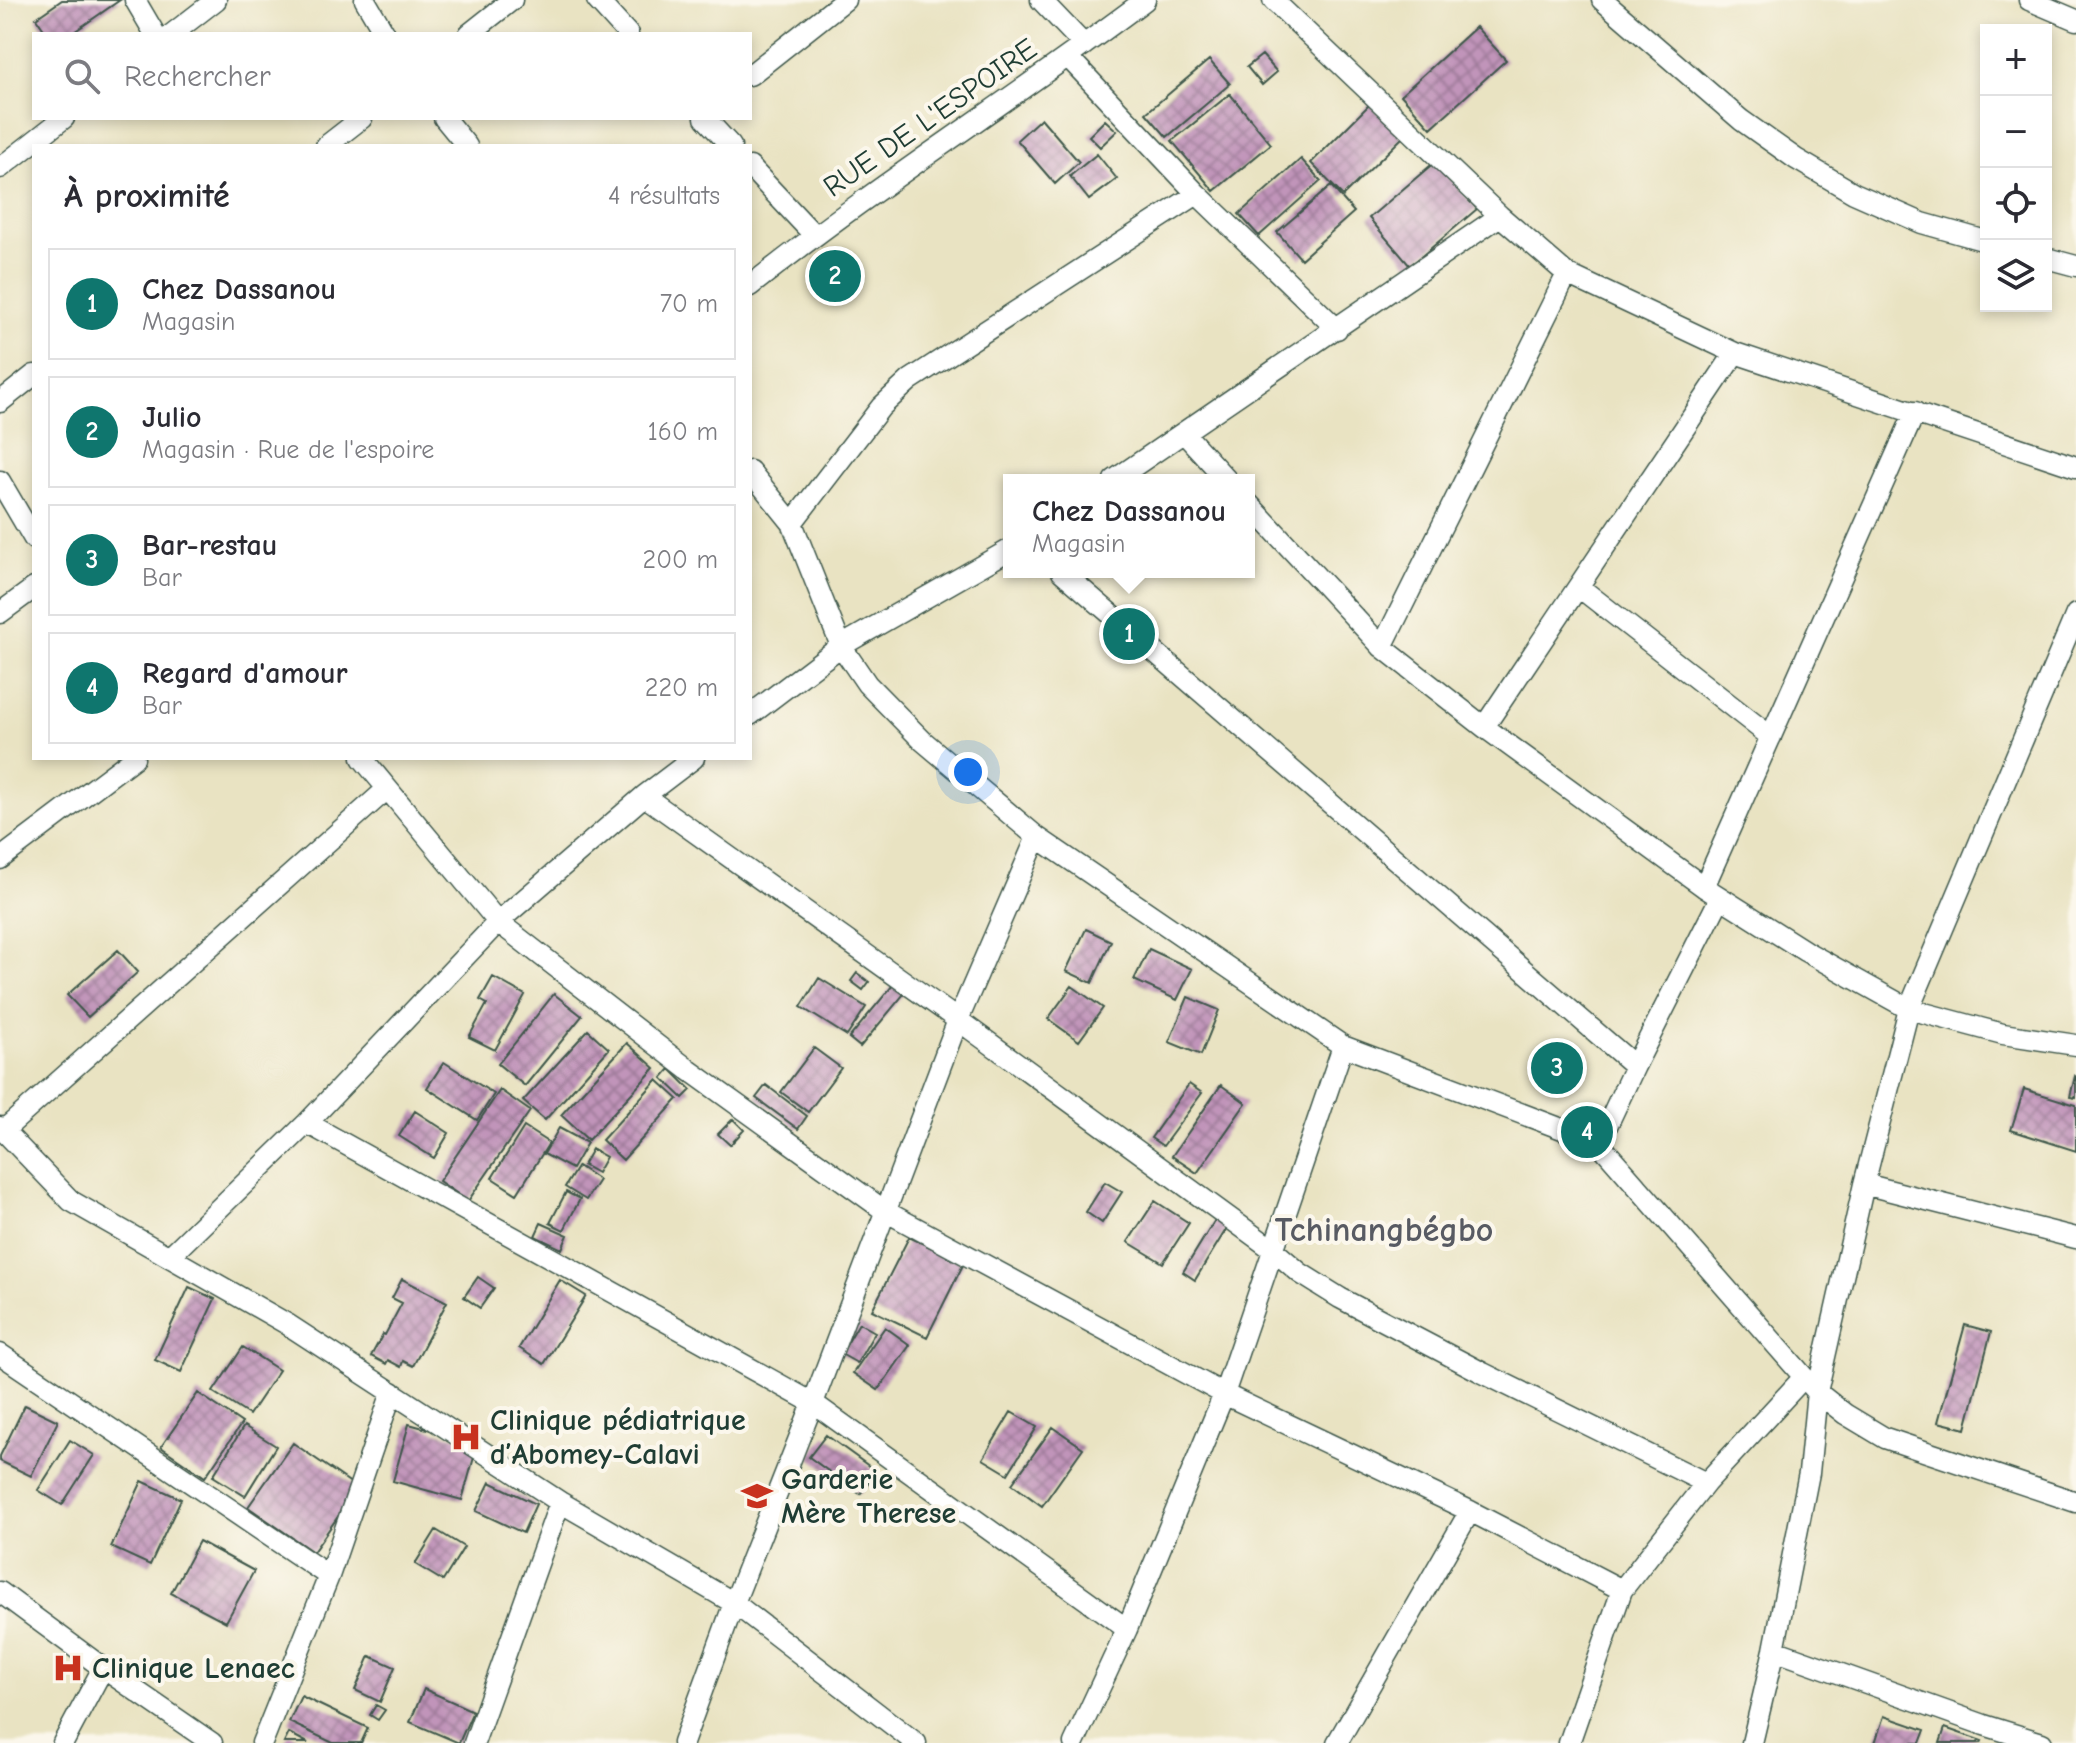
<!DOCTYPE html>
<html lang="fr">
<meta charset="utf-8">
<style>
body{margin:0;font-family:"Comic Neue",sans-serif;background:#f2f2f3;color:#2b2b33}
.controls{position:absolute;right:24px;top:24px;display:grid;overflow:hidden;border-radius:0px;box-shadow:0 4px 12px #0003}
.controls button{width:72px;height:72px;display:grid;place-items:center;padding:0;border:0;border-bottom:2px solid #e1e1e2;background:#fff;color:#2b2b33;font:40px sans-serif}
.you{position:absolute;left:968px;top:772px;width:28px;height:28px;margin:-20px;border:6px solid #fff;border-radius:50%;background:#1a73e8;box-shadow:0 0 0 12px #1a73e833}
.badge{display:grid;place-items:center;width:52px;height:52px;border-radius:50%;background:#0f766e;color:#fff;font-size:26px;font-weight:700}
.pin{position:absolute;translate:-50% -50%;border:4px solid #fff;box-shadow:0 2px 8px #0006}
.popup{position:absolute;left:1003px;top:474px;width:252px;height:104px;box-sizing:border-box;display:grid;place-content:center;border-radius:0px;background:#fff;filter:drop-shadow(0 2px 6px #0005);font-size:26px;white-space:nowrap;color:#7c7c81}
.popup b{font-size:30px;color:#2b2b33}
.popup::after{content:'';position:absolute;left:50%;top:100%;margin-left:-16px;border:16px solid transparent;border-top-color:#fff}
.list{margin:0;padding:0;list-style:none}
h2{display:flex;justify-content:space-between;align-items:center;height:104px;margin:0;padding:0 32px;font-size:34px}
h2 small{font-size:26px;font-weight:400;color:#7c7c81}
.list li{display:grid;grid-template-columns:52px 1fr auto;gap:24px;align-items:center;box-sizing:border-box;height:112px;margin:0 16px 16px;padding:0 16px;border:2px solid #e1e1e2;border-radius:0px}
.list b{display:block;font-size:30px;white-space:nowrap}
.list p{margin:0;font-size:26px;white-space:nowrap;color:#7c7c81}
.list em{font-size:26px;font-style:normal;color:#7c7c81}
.icon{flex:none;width:44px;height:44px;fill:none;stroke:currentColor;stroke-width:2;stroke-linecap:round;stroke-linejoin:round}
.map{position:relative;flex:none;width:2076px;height:1743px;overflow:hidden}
.search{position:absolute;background:#fff;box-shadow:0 4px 12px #0003;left:32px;top:32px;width:720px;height:88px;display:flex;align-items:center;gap:20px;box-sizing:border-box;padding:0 28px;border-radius:0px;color:#7c7c81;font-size:30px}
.panel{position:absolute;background:#fff;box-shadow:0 4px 12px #0003;left:32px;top:144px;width:720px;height:616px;border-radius:0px}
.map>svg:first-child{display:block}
</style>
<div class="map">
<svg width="2076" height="1743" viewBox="0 0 2076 1743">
<defs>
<pattern id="building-cross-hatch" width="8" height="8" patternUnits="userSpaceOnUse" patternTransform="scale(2)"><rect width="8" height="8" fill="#c194ba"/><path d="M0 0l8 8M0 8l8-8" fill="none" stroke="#9c7a98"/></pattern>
</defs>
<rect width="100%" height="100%" fill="#fbf7ec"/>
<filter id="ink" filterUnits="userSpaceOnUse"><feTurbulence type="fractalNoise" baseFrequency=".0125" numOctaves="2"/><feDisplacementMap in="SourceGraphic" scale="16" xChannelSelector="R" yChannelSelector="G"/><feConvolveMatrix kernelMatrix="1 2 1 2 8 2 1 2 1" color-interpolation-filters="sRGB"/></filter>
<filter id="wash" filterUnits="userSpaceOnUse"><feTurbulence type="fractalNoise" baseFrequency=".006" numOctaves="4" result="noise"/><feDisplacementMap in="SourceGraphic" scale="32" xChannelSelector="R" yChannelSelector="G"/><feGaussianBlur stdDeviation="1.8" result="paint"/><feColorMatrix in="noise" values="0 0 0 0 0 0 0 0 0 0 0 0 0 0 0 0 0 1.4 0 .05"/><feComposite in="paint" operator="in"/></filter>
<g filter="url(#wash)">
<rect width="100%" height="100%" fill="#e9e3c2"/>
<g id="blocks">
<path fill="url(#building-cross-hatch)" d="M62 0H120L71 34H47L36 18Z
M1476 27 1506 60 1431 128 1401 95Z
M1262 55 1277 72 1262 85 1247 67Z
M1209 60 1230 84 1167 137 1146 113Z
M1230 94 1271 144 1214 191 1172 141Z
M1370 104 1403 137 1343 196 1311 163Z
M1041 118 1079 162 1055 184 1017 140Z
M1105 120 1117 131 1100 147 1089 136Z
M1097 154 1117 179 1089 200 1070 176Z
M1301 159 1321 181 1259 236 1239 214Z
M1436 161 1477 209 1410 266 1369 218Z
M1331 186 1354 212 1301 259 1277 232Z
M1086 929 1111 941 1092 983 1066 971Z
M1149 949 1192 969 1177 1000 1134 980Z
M118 950 138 972 88 1017 67 995Z
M857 973 869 982 863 990 851 981Z
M493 977 525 995 495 1050 469 1037 487 1004 480 1000Z
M819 978 866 1007 847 1036 801 1007Z
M893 985 904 994 860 1047 849 1038Z
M1072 986 1103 1008 1079 1041 1048 1019Z
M554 994 582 1016 525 1086 498 1064Z
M1188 997 1219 1010 1201 1055 1169 1042Z
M588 1030 609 1049 545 1120 523 1101Z
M627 1043 655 1068 588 1140 561 1115Z
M814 1048 841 1068 808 1112 781 1092Z
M444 1062 494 1094 477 1120 427 1088Z
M670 1069 691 1090 683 1098 662 1078Z
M2075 1076 2076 1077V1098L2070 1097Z
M657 1080 678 1099 623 1160 602 1140Z
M1189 1084 1202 1093 1163 1146 1151 1138Z
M766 1085 807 1116 798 1129 756 1098Z
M1221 1085 1246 1103 1197 1173 1172 1156Z
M2024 1089 2076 1105V1151L2011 1130Z
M500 1090 530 1111 468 1201 439 1181Z
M415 1111 449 1133 434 1158 399 1136Z
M733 1119 744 1130 730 1145 718 1134Z
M524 1127 549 1143 517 1194 492 1178Z
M559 1128 587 1143 572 1169 544 1154Z
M592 1149 606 1157 597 1173 583 1165Z
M578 1166 599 1180 586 1200 565 1187Z
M1105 1182 1122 1192 1102 1223 1086 1212Z
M566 1192 580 1199 564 1230 550 1223Z
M1155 1201 1189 1223 1163 1263 1128 1242Z
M1215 1220 1227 1228 1195 1280 1183 1272Z
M541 1223 568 1235 562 1249 535 1236Z
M909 1237 964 1263 927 1337 872 1310Z
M478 1277 494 1288 480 1308 464 1297Z
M402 1279 447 1302 413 1366 403 1361 401 1367 388 1360 386 1364 371 1356 383 1334 385 1335 402 1303 392 1298Z
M560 1280 586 1296 544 1364 519 1348Z
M189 1287 215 1299 181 1372 155 1360Z
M859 1323 875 1332 857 1363 841 1354Z
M1965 1325 1991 1332 1966 1429 1938 1422Z
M885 1327 910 1345 878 1390 853 1373Z
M243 1347 279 1370 249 1415 213 1392Z
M198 1393 242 1423 205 1477 161 1447Z
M25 1405 58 1421 31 1476 0 1461V1456Z
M1011 1412 1037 1427 1008 1474 983 1459Z
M409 1424 478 1443 462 1500 393 1481Z
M244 1426 276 1446 245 1496 213 1476Z
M1053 1427 1083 1448 1042 1506 1012 1484Z
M826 1435 877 1472 860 1494 809 1457Z
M70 1440 94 1455 62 1505 38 1490Z
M293 1443 358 1488 313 1552 248 1507Z
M142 1481 181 1499 150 1565 111 1547Z
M490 1482 536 1504 523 1533 476 1511Z
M436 1530 464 1547 443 1581 415 1564Z
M199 1541 254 1571 226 1622 171 1593Z
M370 1656 395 1667 380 1702 355 1690Z
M424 1689 473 1711 459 1743 410 1722Z
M301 1696 368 1728 361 1743H333L289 1722Z
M376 1705 385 1710 378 1720 370 1715Z
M1884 1716 1925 1730 1920 1743H1875Z
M1945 1728 1982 1741 1981 1743H1940Z
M289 1733 308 1743H284Z"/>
</g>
</g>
<g filter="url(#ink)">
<use href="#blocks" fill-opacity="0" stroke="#3d5649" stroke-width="2"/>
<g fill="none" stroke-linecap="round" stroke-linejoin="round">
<defs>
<path id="street" d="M135 0 155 34
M365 0 385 34
M597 0 628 34
M1041 0 1084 45
M1273 0 1500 216 1567 274 1735 353 2076 467
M1602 0 1741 120 1796 159 1854 193 1922 223 1986 241
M2029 0 2076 20
M172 34 216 0
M469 34 512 0
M1069 58 1197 194 1337 329
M750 75 845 0
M444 118 467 146
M705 118 731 146
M326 146 362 118
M750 167 814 235
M0 168 64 118
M2046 258 2076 266
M750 286C877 185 1015 98 1145 0
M0 402 34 375
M1184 433 1227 480
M750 471 792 523 841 646 867 684 923 741 1037 837 1343 1046 1599 1143 1804 1377 1817 1392 1845 1414 1885 1438 2076 1502
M1114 480 1500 216
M0 481 34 539
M1249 504 1382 647 1484 727 1704 887 1805 951 1909 1009 2003 1034 2076 1045
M792 523 881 407 910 380 1197 194
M1062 572 1635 1066
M1579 587 1771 737
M0 613 34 588
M1382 647 1567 274
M750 715 841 646 1009 550
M1484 727 1735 353
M362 758 498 922 689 1070 885 1211 1224 1394 1470 1511 1622 1590
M644 796 958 1020 1272 1249 1300 1273 1340 1298 1483 1373 1706 1483
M0 859 134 758
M1704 887 1915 412
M307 1123 813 1403 1127 1629
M0 1127 71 1201 287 1324 560 1502 734 1603 916 1743
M4 1130 387 789
M1599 1143 1635 1066 1720 898
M1864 1184 2076 1238
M169 1257 307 1123 498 922 644 796 694 758
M0 1354 329 1576
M0 1592 103 1668 212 1743
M1774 1650 1984 1725 2042 1743
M63 1743 103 1668
M262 1743 329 1576 392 1392
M474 1743 560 1502
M683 1743 734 1603 813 1403 958 1020 1037 837
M1074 1743 1127 1629 1224 1394 1343 1046
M1337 1743 1470 1511
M1569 1743 1622 1590 1706 1483 1804 1377
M1752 1743 1774 1650 1809 1473 1817 1392 1864 1184 1909 1009 2076 614"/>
</defs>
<use href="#street" stroke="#3d5649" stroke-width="23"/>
<use href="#street" stroke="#fff" stroke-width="20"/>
</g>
</g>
<defs>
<symbol id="hospital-bare" viewBox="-9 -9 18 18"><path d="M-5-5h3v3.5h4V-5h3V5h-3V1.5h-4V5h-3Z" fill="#c8321e" stroke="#fbf7ec" stroke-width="2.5" paint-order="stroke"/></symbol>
<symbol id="school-bare" viewBox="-9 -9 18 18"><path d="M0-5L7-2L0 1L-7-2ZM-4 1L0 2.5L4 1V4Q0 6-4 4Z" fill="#c8321e" stroke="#fbf7ec" stroke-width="2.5" paint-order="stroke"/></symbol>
</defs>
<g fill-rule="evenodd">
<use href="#hospital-bare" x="444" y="1415" width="44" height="44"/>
<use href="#school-bare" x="735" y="1474" width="44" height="44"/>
<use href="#hospital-bare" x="46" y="1646" width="44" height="44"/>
</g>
<g text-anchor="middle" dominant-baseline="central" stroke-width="8" stroke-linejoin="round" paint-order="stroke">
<g font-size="30" fill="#1f3d34" stroke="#fbf7ec">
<text transform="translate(930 118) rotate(-35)">RUE DE L'ESPOIRE</text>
</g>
<g font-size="30" font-weight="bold" fill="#1f3d34" stroke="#fbf7ec" text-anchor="start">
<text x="490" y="1420">Clinique pédiatrique<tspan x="490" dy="34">d’Abomey-Calavi</tspan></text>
<text x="781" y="1479">Garderie<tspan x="781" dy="34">Mère Therese</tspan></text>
<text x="92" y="1668">Clinique Lenaec</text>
</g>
<g font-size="34" font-weight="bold" fill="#585b63" stroke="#fbf7ec">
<text x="1384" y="1230">Tchinangbégbo</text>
</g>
</g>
</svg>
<div class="controls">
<button>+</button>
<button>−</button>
<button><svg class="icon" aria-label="locate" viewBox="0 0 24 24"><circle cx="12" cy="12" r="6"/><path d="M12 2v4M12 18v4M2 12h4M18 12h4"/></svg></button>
<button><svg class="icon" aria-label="layers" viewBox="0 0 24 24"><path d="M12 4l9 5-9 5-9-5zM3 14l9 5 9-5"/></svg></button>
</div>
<div class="you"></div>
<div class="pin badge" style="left:1129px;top:634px">1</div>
<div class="popup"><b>Chez Dassanou</b>Magasin</div>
<div class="pin badge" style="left:835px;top:276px">2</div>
<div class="pin badge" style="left:1557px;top:1068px">3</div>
<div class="pin badge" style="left:1587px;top:1132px">4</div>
<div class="search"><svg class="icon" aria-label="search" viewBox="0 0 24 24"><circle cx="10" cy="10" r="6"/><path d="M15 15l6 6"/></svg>Rechercher</div>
<section class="panel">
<h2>À proximité<small>4 résultats</small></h2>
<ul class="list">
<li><span class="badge">1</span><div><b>Chez Dassanou</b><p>Magasin</p></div><em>70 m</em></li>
<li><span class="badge">2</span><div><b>Julio</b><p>Magasin · Rue de l'espoire</p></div><em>160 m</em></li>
<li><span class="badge">3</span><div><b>Bar-restau</b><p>Bar</p></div><em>200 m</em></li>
<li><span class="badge">4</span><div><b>Regard d'amour</b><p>Bar</p></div><em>220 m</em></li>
</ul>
</section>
</div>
